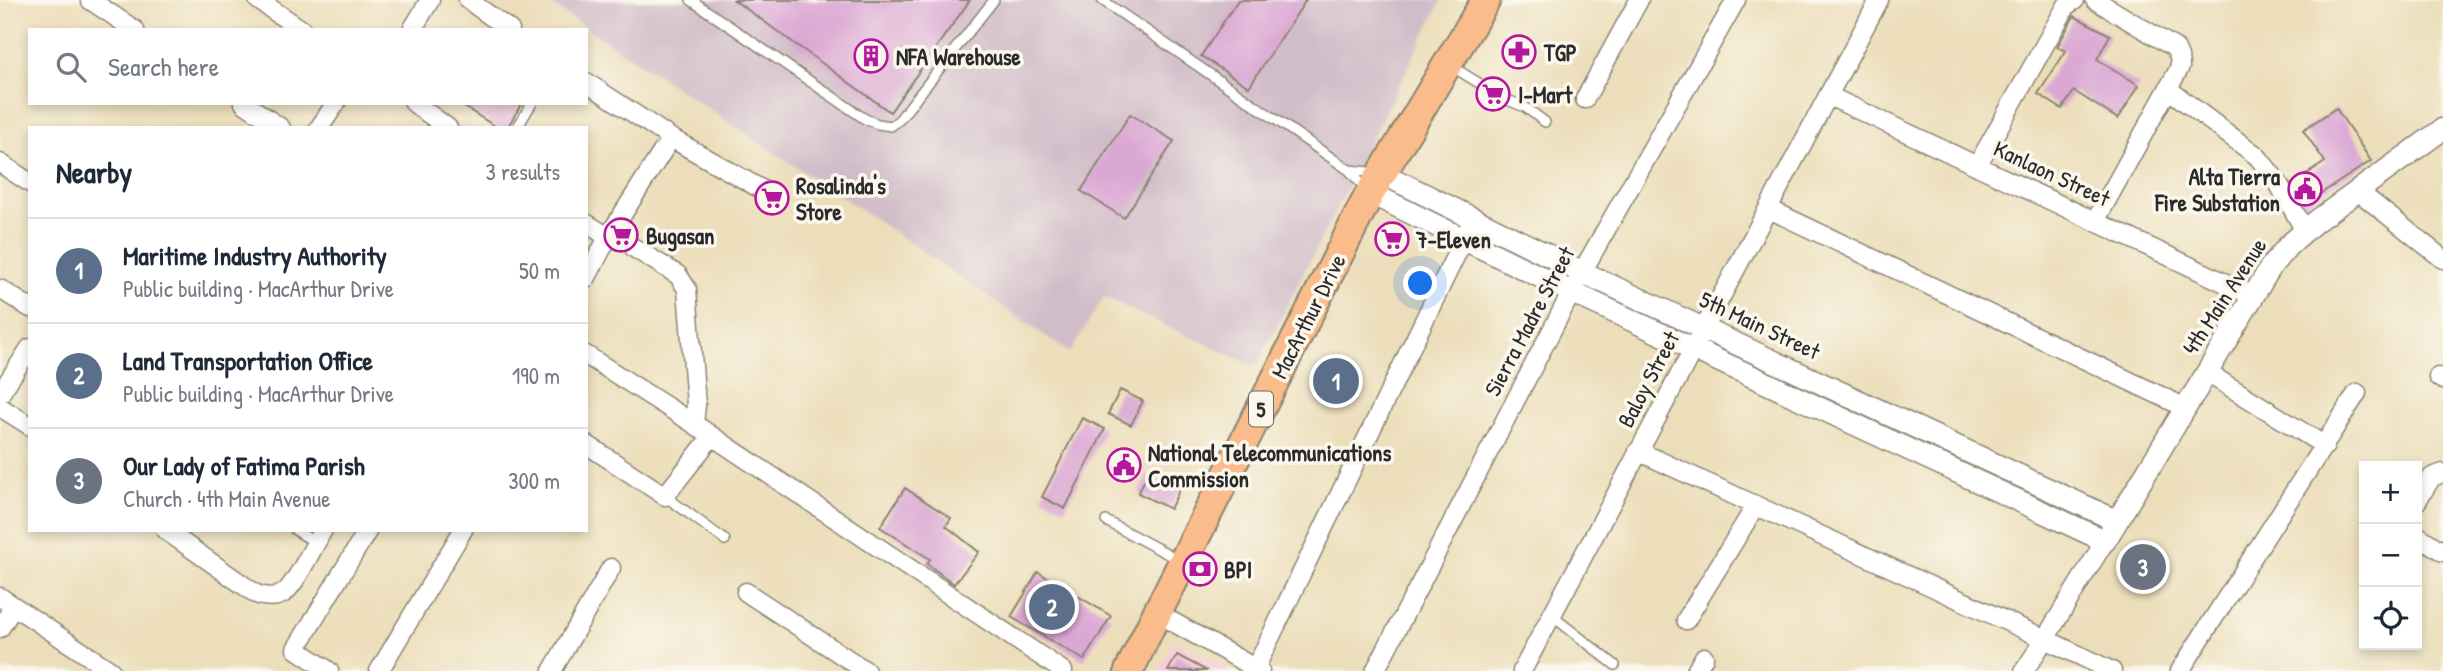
<!DOCTYPE html>
<meta charset="utf-8">
<style>
body{margin:0;font-family:"Patrick Hand",sans-serif;background:#f6f6f7;color:#1f2937}
.controls{position:absolute;right:21px;bottom:21px;display:grid;overflow:hidden;border-radius:0px;box-shadow:0 4px 10px #0003}
.controls button{width:63px;height:63px;display:grid;place-items:center;padding:0;border:0;border-bottom:2px solid #e0e1e3;background:#fff;color:#1f2937;font:35px sans-serif}
.you{position:absolute;left:1421px;top:284px;width:24px;height:24px;margin:-18px;border:5px solid #fff;border-radius:50%;background:#1a73e8;box-shadow:0 0 0 10px #1a73e833}
.badge{display:grid;place-items:center;width:46px;height:46px;border-radius:50%;background:#b5179e;color:#fff;font-size:23px;font-weight:700}
.pin{position:absolute;translate:-50% -50%;border:4px solid #fff;box-shadow:0 2px 7px #0006}
.list{margin:0;padding:0;list-style:none}
h2{display:flex;justify-content:space-between;align-items:center;height:91px;margin:0;padding:0 28px;font-size:30px}
h2 small{font-size:23px;font-weight:400;color:#747a83}
.list li{display:grid;grid-template-columns:46px 1fr auto;gap:21px;align-items:center;box-sizing:border-box;height:105px;padding:0 28px;border-top:2px solid #e0e1e3}
.list b{display:block;font-size:26px;white-space:nowrap}
.list p{margin:0;font-size:23px;white-space:nowrap;color:#747a83}
.list em{font-size:23px;font-style:normal;color:#747a83}
.icon{flex:none;width:38px;height:38px;fill:none;stroke:currentColor;stroke-width:2;stroke-linecap:round;stroke-linejoin:round}
.map{position:relative;flex:none;width:2443px;height:671px;overflow:hidden}
.search{position:absolute;background:#fff;box-shadow:0 4px 10px #0003;left:28px;top:28px;width:560px;height:77px;display:flex;align-items:center;gap:18px;box-sizing:border-box;padding:0 24px;border-radius:0px;color:#747a83;font-size:26px}
.panel{position:absolute;background:#fff;box-shadow:0 4px 10px #0003;left:28px;top:126px;width:560px;height:406px;border-radius:0px}
.map>svg:first-child{display:block}
</style>
<div class="map">
<svg width="2443" height="671" viewBox="0 0 2443 671">
<rect width="100%" height="100%" fill="#fbf7ec"/>
<filter id="ink" filterUnits="userSpaceOnUse"><feTurbulence type="fractalNoise" baseFrequency=".0143" numOctaves="2"/><feDisplacementMap in="SourceGraphic" scale="14" xChannelSelector="R" yChannelSelector="G"/><feConvolveMatrix kernelMatrix="1 2 1 2 8 2 1 2 1" color-interpolation-filters="sRGB"/></filter>
<filter id="wash" filterUnits="userSpaceOnUse"><feTurbulence type="fractalNoise" baseFrequency=".00686" numOctaves="4" result="noise"/><feDisplacementMap in="SourceGraphic" scale="28" xChannelSelector="R" yChannelSelector="G"/><feGaussianBlur stdDeviation="1.57" result="paint"/><feColorMatrix in="noise" values="0 0 0 0 0 0 0 0 0 0 0 0 0 0 0 0 0 1.4 0 .05"/><feComposite in="paint" operator="in"/></filter>
<g filter="url(#wash)">
<rect width="100%" height="100%" fill="#ecdeba"/>
<path fill="#f6cfd7" d="M1174 640 1233 671H1158Z"/>
<path fill="#d1bdc9" d="M544 0H1442L1256 367 1104 297 1070 353 869 215Z"/>
<g id="blocks">
<path fill="#dba8d4" d="M734 0H970L890 112Z
M1238 0H1306L1249 87 1201 56Z
M2074 16 2110 35 2097 59 2139 85 2118 119 2074 91 2062 109 2038 94 2066 51 2057 47Z
M458 103H522L507 128H498Z
M2336 108 2371 161 2303 205 2292 184 2325 162 2303 130Z
M1130 114 1174 141 1124 218 1081 191Z
M1120 390 1143 401 1131 425 1108 414Z
M1082 418 1105 429 1065 509 1042 497Z
M1147 475 1179 491 1170 509 1138 493Z
M905 488 951 518 946 526 979 552 954 584 927 564 930 559 880 527Z
M1038 572 1111 616 1084 660 1011 617Z
M1177 655 1207 671H1168Z"/>
</g>
</g>
<g filter="url(#ink)">
<use href="#blocks" fill-opacity="0" stroke="#8c8472" stroke-width="2"/>
<g fill="none" stroke-linecap="round" stroke-linejoin="round">
<defs>
<path id="service" d="M691 0 865 119 878 124 891 126 899 120 994 0
M1102 0 1349 170 1368 191
M1451 66 1505 99 1525 107 1545 122
M517 128 532 103
M1349 170 1378 173
M665 496 725 540
M1106 521 1179 560
M295 530 315 542
M1551 615 1615 665"/>
<path id="minor" d="M90 0 135 30
M258 0 302 30
M468 0 510 30
M2095 0 2175 48 2179 57 2180 67 2096 220
M412 30 430 0
M586 82 671 138
M2168 89 2257 156 2277 181 2305 231
M1829 96 2253 296
M1585 99 1639 0
M244 103 281 128
M414 103 448 128
M319 128 336 103
M0 163 30 183
M1977 166 2067 5 2075 0
M2359 192 2443 259
M1769 209 2184 407
M586 223 608 237
M634 248 678 275 687 289 696 405 694 424 1063 671
M586 279 608 237 671 138 775 197
M0 289 30 308
M586 355 694 424
M2206 372 2325 446
M2438 377 2443 380
M0 394 30 348
M0 407 30 426
M586 444 665 496 712 436
M1638 451 2045 639 2105 541
M2417 501 2432 477 2443 473
M165 530 256 594C265 597 275 599 284 593 296 584 314 545 323 530
M2417 535 2443 552
M746 592 866 671
M0 597 111 671
M1157 613 1260 671
M1686 620 1755 507
M0 628 14 606
M1255 669 1469 228
M329 671 296 649 368 530
M379 671 463 530
M552 671 611 568
M1375 671 1582 272 1736 0
M1522 671 1879 0
M1696 671 1704 657
M2024 671 2045 639 2112 671
M2180 671 2357 393"/>
<path id="tertiary" d="M1381 173 1582 272 2117 521
M1370 193 1571 292 2105 541 2272 265 2289 245 2315 222 2443 129"/>
<path id="primary" d="M1129 671 1157 613 1370 193 1486 0"/>
</defs>
<use href="#service" stroke="#8c8472" stroke-width="12"/>
<use href="#minor" stroke="#8c8472" stroke-width="21"/>
<use href="#tertiary" stroke="#8c8472" stroke-width="24"/>
<use href="#primary" stroke="#8c8472" stroke-width="32"/>
<use href="#service" stroke="#fff" stroke-width="9"/>
<use href="#minor" stroke="#fff" stroke-width="18"/>
<use href="#tertiary" stroke="#fff" stroke-width="21"/>
<use href="#primary" stroke="#fabc8b" stroke-width="28"/>
</g>
</g>
<defs>
<symbol id="pharmacy-ring" viewBox="-11 -11 22 22"><circle r="9.5" fill="#fbf7ec" stroke="#b5179e" stroke-width="1.5"/><path d="M-2-6h4v4h4v4h-4v4h-4v-4h-4v-4h4Z" fill="#b5179e"/></symbol>
<symbol id="building-ring" viewBox="-11 -11 22 22"><circle r="9.5" fill="#fbf7ec" stroke="#b5179e" stroke-width="1.5"/><path d="M-4-6H4V6H1V3H-1V6H-4ZM-2.5-4.3h1.7v1.8h-1.7ZM.8-4.3h1.7v1.8H.8ZM-2.5-1h1.7V.8h-1.7ZM.8-1h1.7V.8H.8Z" fill="#b5179e"/></symbol>
<symbol id="supermarket-ring" viewBox="-11 -11 22 22"><circle r="9.5" fill="#fbf7ec" stroke="#b5179e" stroke-width="1.5"/><path d="M-6-5.5h2.5l.6 2H6L4.5 2H-2.5L-4.4-4H-6ZM-1.5 3.2a1.3 1.3 0 1 0 .1 0ZM3 3.2a1.3 1.3 0 1 0 .1 0Z" fill="#b5179e"/></symbol>
<symbol id="civic-ring" viewBox="-11 -11 22 22"><circle r="9.5" fill="#fbf7ec" stroke="#b5179e" stroke-width="1.5"/><path d="M-.6-6.5H3V-4.5H.6V-3L4-1V1h2V6H-6V1h2V-1L-.6-3ZM-1.2 2.5V6h2.4V2.5Z" fill="#b5179e"/></symbol>
<symbol id="bank-ring" viewBox="-11 -11 22 22"><circle r="9.5" fill="#fbf7ec" stroke="#b5179e" stroke-width="1.5"/><path d="M-6-4H6V4H-6ZM0-2.3a2.3 2.3 0 1 0 0 4.6a2.3 2.3 0 1 0 0-4.6Z" fill="#b5179e"/></symbol>
</defs>
<g fill-rule="evenodd">
<use href="#pharmacy-ring" x="1500" y="33" width="38" height="38"/>
<use href="#building-ring" x="852" y="37" width="38" height="38"/>
<use href="#supermarket-ring" x="1474" y="75" width="38" height="38"/>
<use href="#civic-ring" x="2286" y="170" width="38" height="38"/>
<use href="#supermarket-ring" x="753" y="179" width="38" height="38"/>
<use href="#supermarket-ring" x="602" y="216" width="38" height="38"/>
<use href="#supermarket-ring" x="1373" y="220" width="38" height="38"/>
<use href="#civic-ring" x="1105" y="446" width="38" height="38"/>
<use href="#bank-ring" x="1181" y="550" width="38" height="38"/>
</g>
<g text-anchor="middle" dominant-baseline="central" stroke-width="7" stroke-linejoin="round" paint-order="stroke">
<rect fill="#fbf7ec" stroke="#696865" stroke-width="2" x="1249" y="391.5" width="24" height="35" rx="5"/>
<g font-size="21" font-weight="bold" fill="#2b2b2b">
<text x="1261" y="409">5</text>
</g>
<g font-size="23" font-weight="bold" fill="#2b2b2b" stroke="#fbf7ec" text-anchor="start">
<text x="1544" y="52">TGP</text>
<text x="896" y="56">NFA Warehouse</text>
<text x="1518" y="94">I-Mart</text>
<text x="2280" y="176" text-anchor="end">Alta Tierra<tspan x="2280" dy="26">Fire Substation</tspan></text>
<text x="796" y="185">Rosalinda's<tspan x="796" dy="26">Store</tspan></text>
<text x="646" y="235">Bugasan</text>
<text x="1416" y="239">7-Eleven</text>
<text x="1148" y="452">National Telecommunications<tspan x="1148" dy="26">Commission</tspan></text>
<text x="1224" y="569">BPI</text>
</g>
<g font-size="23" fill="#2b2b2b" stroke="#fbf7ec">
<text transform="translate(2052 173) rotate(25)">Kanlaon Street</text>
<text transform="translate(2224 296) rotate(-57)">4th Main Avenue</text>
<text transform="translate(1308 316) rotate(-63)">MacArthur Drive</text>
<text transform="translate(1529 321) rotate(-62)">Sierra Madre Street</text>
<text transform="translate(1760 325) rotate(25)">5th Main Street</text>
<text transform="translate(1648 379) rotate(-62)">Baloy Street</text>
</g>
</g>
</svg>
<div class="controls">
<button>+</button>
<button>−</button>
<button><svg class="icon" aria-label="locate" viewBox="0 0 24 24"><circle cx="12" cy="12" r="6"/><path d="M12 2v4M12 18v4M2 12h4M18 12h4"/></svg></button>
</div>
<div class="you"></div>
<div class="pin badge" style="left:1336px;top:381px;background:#5c6f8a">1</div>
<div class="pin badge" style="left:1052px;top:607px;background:#5c6f8a">2</div>
<div class="pin badge" style="left:2143px;top:567px;background:#6b7280">3</div>
<div class="search"><svg class="icon" aria-label="search" viewBox="0 0 24 24"><circle cx="10" cy="10" r="6"/><path d="M15 15l6 6"/></svg>Search here</div>
<section class="panel">
<h2>Nearby<small>3 results</small></h2>
<ul class="list">
<li><span class="badge" style="background:#5c6f8a">1</span><div><b>Maritime Industry Authority</b><p>Public building · MacArthur Drive</p></div><em>50 m</em></li>
<li><span class="badge" style="background:#5c6f8a">2</span><div><b>Land Transportation Office</b><p>Public building · MacArthur Drive</p></div><em>190 m</em></li>
<li><span class="badge" style="background:#6b7280">3</span><div><b>Our Lady of Fatima Parish</b><p>Church · 4th Main Avenue</p></div><em>300 m</em></li>
</ul>
</section>
</div>
